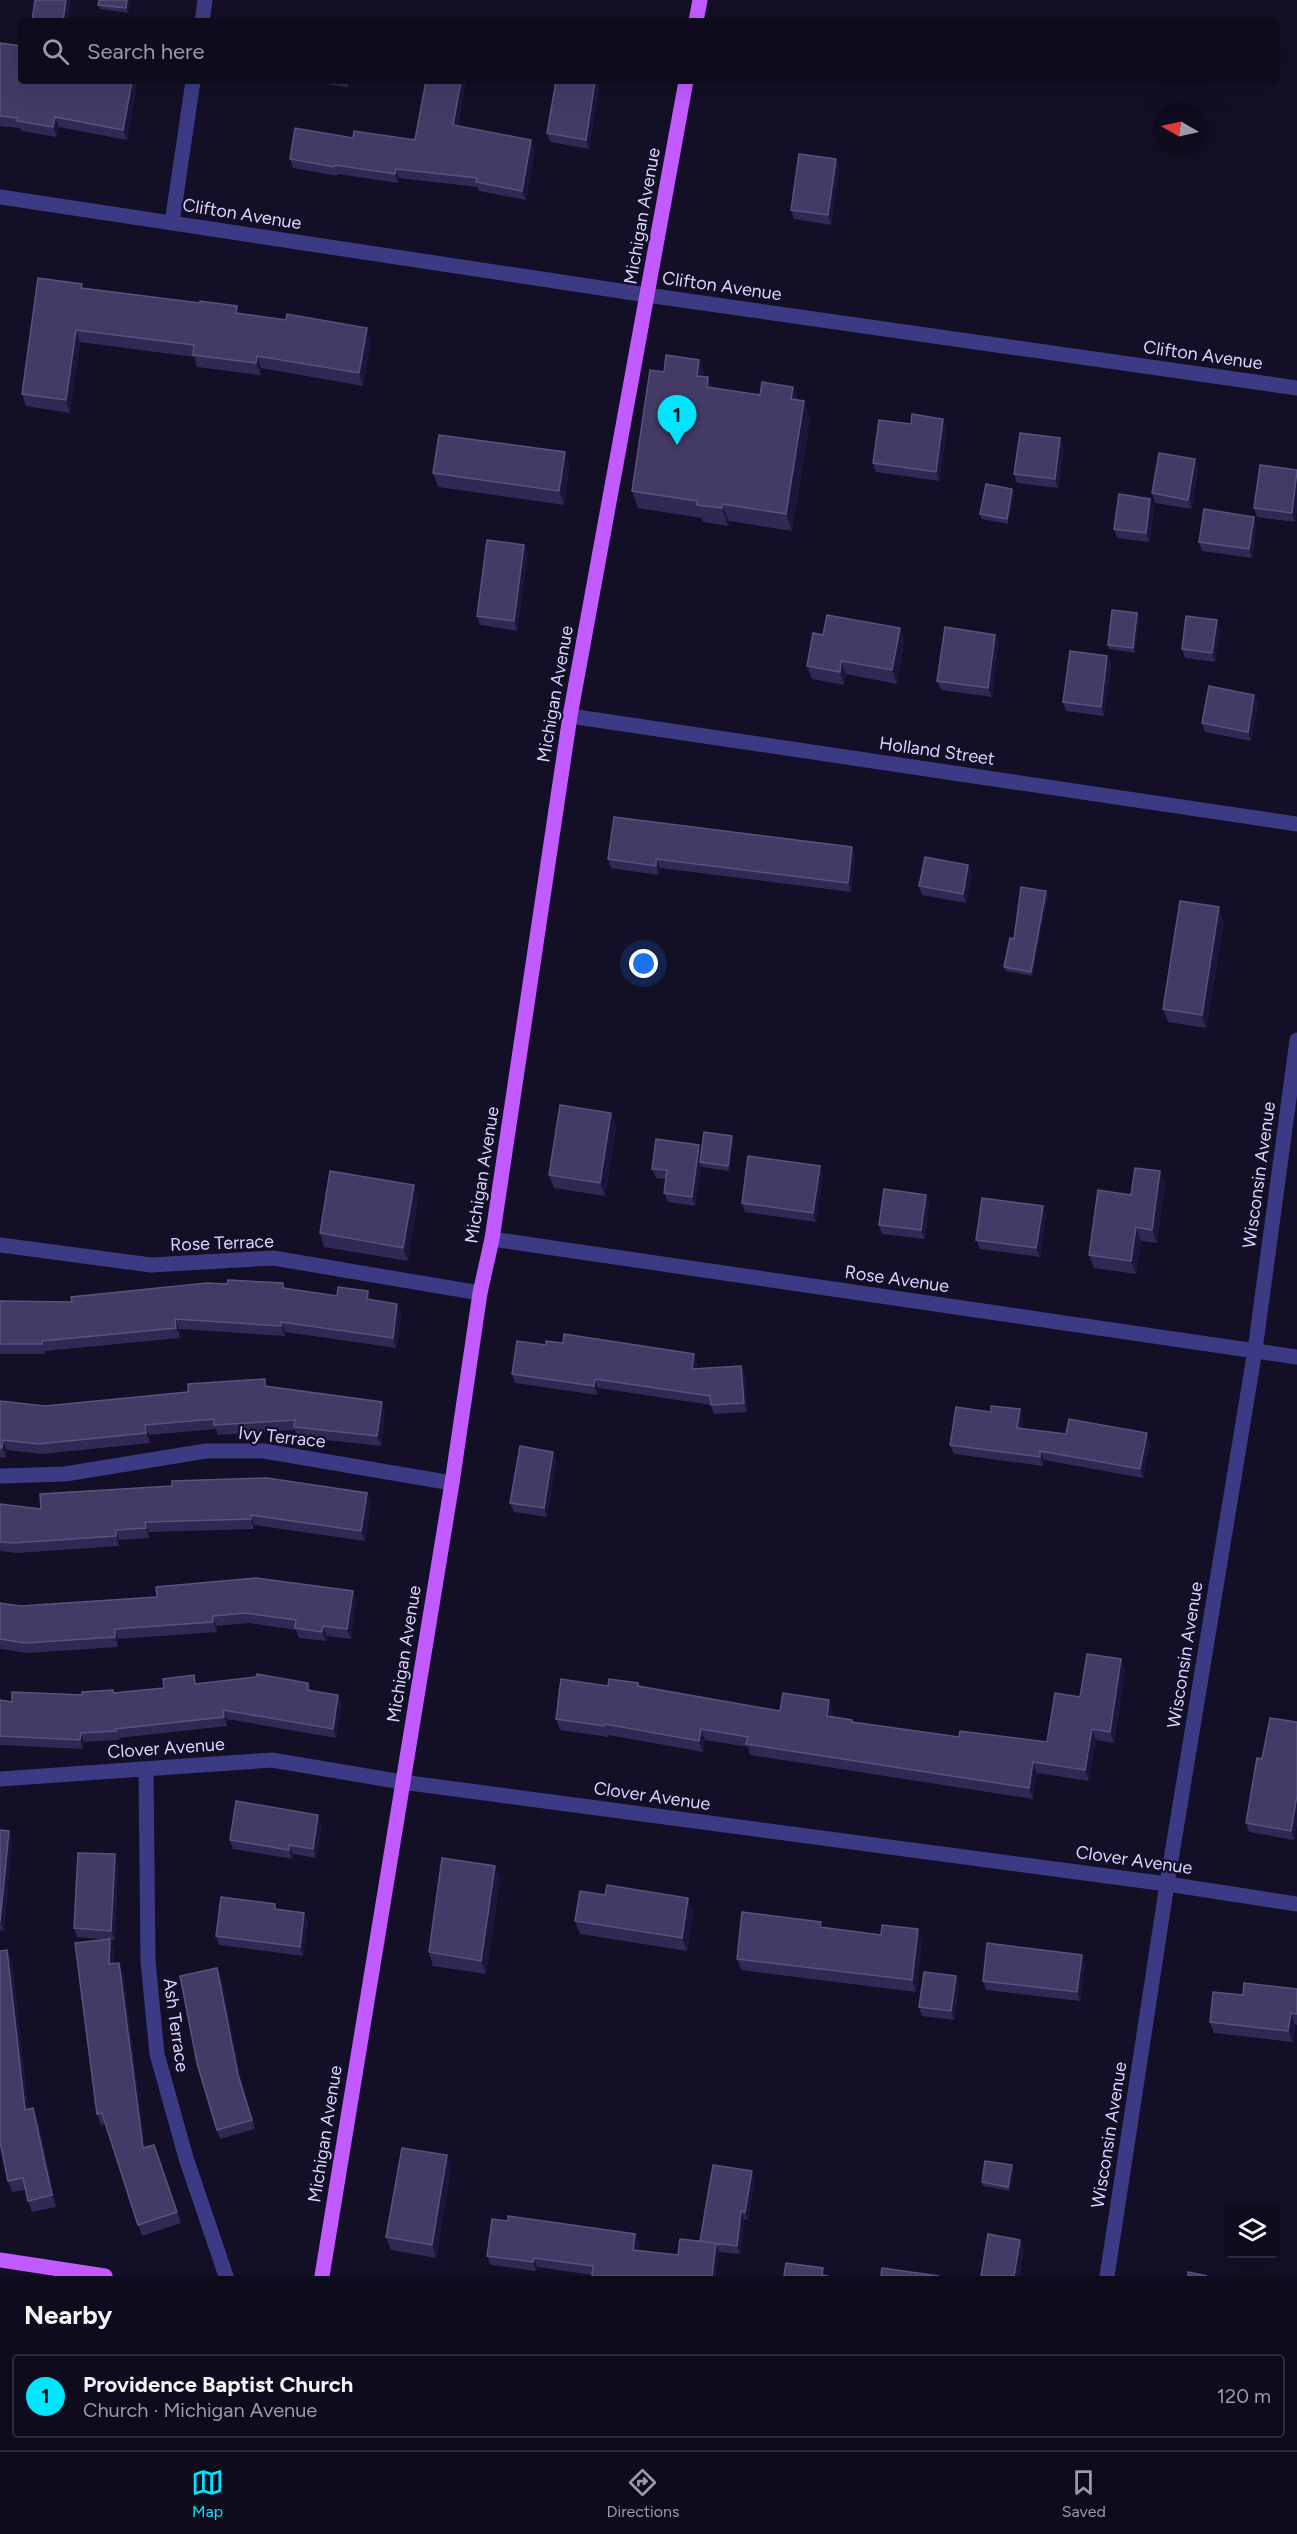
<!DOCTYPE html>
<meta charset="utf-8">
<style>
body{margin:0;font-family:Figtree,sans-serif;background:#171425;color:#f1f3f6}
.controls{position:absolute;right:18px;bottom:18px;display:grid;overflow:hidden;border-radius:6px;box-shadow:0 6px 24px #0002}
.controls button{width:54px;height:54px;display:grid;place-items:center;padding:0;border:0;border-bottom:2px solid #2e2b3b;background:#0e0b1c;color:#f1f3f6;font:30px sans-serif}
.compass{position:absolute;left:1153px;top:102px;width:54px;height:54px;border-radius:50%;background:#0e0b1c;box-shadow:0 6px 24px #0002;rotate:279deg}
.you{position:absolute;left:644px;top:964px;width:21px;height:21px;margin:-15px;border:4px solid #fff;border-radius:50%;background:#1a73e8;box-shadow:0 0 0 9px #1a73e833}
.badge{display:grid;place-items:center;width:39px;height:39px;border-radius:50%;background:#00e5ff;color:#111;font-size:20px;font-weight:700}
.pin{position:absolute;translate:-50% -50px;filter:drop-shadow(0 2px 3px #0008)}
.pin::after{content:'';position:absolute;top:32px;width:21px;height:18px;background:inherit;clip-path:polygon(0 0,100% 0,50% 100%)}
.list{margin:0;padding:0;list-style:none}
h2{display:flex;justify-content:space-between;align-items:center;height:78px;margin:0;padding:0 24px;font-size:26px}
h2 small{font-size:20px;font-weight:400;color:#9b9ba3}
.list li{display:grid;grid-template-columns:39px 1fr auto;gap:18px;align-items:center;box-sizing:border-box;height:84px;margin:0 12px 12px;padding:0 12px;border:2px solid #2e2b3b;border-radius:6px}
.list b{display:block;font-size:22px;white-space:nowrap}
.list p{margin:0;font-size:20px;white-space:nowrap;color:#9b9ba3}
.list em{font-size:20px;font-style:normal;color:#9b9ba3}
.icon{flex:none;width:33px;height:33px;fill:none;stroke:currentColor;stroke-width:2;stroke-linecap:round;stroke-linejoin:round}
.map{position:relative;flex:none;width:1297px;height:2276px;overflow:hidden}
.search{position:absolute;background:#0e0b1c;box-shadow:0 6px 24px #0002;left:18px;right:18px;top:18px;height:66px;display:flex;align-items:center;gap:15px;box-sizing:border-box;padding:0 21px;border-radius:6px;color:#9b9ba3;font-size:22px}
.sheet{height:174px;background:#0e0b1c}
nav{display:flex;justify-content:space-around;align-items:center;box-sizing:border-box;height:84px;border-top:2px solid #2e2b3b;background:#0e0b1c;font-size:16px;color:#9b9ba3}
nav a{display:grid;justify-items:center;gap:3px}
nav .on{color:#00e5ff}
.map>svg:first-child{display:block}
</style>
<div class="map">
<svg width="1297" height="2276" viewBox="0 0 1297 2276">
<rect width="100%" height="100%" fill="#130f26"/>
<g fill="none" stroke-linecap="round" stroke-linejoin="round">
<path stroke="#3d3a85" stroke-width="15" d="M202 21 205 0
M0 197 647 295 1297 388
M172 223 193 81
M570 716 1297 824
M492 1239 1297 1357
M0 1245 151 1265 273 1258 480 1293
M0 1476 65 1474 206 1451H264L452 1483
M146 1769 148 1961 157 2054 186 2158 226 2276
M0 1779 272 1760 402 1782 1167 1884 1297 1904
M1107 2276 1167 1884 1255 1350 1297 1040"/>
<path stroke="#c25bff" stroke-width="15" d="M696 21 700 0
M0 2260 105 2276
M322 2276 452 1483 480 1293 492 1239 570 716 686 81"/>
</g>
<path fill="#312854" d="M99 0H130L128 13 100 9 98 5Z
M0 43 21 81 137 86 127 140 59 127 57 137 21 131 20 128 0 126Z
M312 81H349L348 87 312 82Z
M400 81H419V84Z
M426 81H464L465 85 458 126 535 149 526 200 479 191 477 187 399 178 398 183 338 174 337 176 293 168 290 159 353 138 415 140Z
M556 81H600L589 149 550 142 547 133Z
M836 159 839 168 831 225 794 219 791 210Z
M83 288 200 303 237 306 240 314 371 340 363 386 261 368V375L197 367 194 357 80 342 70 413 26 406 22 394Z
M699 360 705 377H708L712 388 760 395 793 387 798 400 804 401 810 418 792 531 729 521 728 526 703 522 702 518 638 508 632 491 664 372Z
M911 424 947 428 939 481 876 472 873 463Z
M1064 447 1058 488 1017 483 1014 474Z
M1195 459 1198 468 1192 509 1155 503 1152 493Z
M569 465 564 505 438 487 433 473Z
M1297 470V508L1295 522 1257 517 1254 508Z
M1014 494 1008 524 982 519 980 514Z
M1150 499 1154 508 1149 542 1117 538 1114 529Z
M1257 526 1252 558 1202 551 1199 542Z
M524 545 528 554 517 631 480 625 477 616Z
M1137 613 1139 618 1135 653 1109 649 1108 645Z
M900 628 904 641 897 684 846 674 844 685 812 679 807 666 823 635Z
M1220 629 1215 662 1185 658 1182 649Z
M995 635 998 644 992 697 941 690 937 681Z
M1111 665 1104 716 1066 711 1063 702Z
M1254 695 1258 704 1251 741 1205 732 1202 723Z
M852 847 855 856 851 892 660 868 659 875 611 868 608 859Z
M972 874 966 903 922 895 919 886Z
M1046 891 1048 895 1032 976 1006 971 1004 967 1014 939Z
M1224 921 1206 1028 1168 1022 1163 1009Z
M611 1113 616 1127 605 1196 554 1188 549 1175Z
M733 1140 729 1171 702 1167 701 1165 695 1206 668 1202 664 1193 666 1179 656 1178 652 1169Z
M1160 1171 1165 1184 1157 1243 1141 1241 1136 1274 1094 1268 1089 1255 1131 1195Z
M823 1175 816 1222 745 1212 742 1203Z
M414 1185 418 1198 408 1261 324 1247 320 1233Z
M926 1195 929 1204 925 1239 882 1234 879 1225Z
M1046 1215 1040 1257 980 1249 976 1240Z
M283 1283 285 1288 337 1296 368 1291 371 1300 401 1314 396 1348 285 1332V1336L179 1329 180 1338 45 1351V1354H0V1301L72 1302 227 1284Z
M546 1345 697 1363V1368L741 1366 745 1375 747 1412 714 1414 711 1405 598 1388 597 1395 515 1383 512 1374Z
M267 1387 385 1412 381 1446 297 1437 295 1430 218 1435 216 1429 149 1435 150 1443 42 1454 7 1450 6 1458 0 1457V1401L45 1406Z
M1023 1419 1022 1428 1066 1434 1150 1443 1143 1478 1044 1460 1043 1466 954 1454 950 1445Z
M553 1452 556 1461 547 1517 514 1512 510 1503Z
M367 1493 371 1503 365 1541 254 1525V1529L149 1532V1538L119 1540V1546L17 1553 0 1551V1504L41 1509Z
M353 1591 356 1601 351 1639 327 1636 326 1641 299 1638 296 1630 249 1623 216 1626 217 1632 118 1639V1647L28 1653 0 1649V1603L20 1606Z
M1125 1670 1114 1743 1096 1740 1089 1781 1037 1773 1033 1799 750 1755 748 1747 705 1740 703 1752 609 1735 608 1737 560 1730 556 1719 608 1686 638 1683 639 1686 780 1711 829 1700 833 1711 832 1717 853 1722 959 1737 1047 1742 1080 1697Z
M308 1683 311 1690 342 1704 336 1738 227 1719V1726L119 1738V1740L84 1742 83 1749 0 1745V1700L12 1702 114 1693 197 1684Z
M1297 1722V1823L1294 1840 1249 1832 1246 1823 1262 1759Z
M322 1824 316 1858 293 1854 292 1859 233 1849 230 1840Z
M0 1830 9 1831 12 1840 4 1931 0 1930Z
M118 1864 115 1940H110L114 1950V1964L123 1974 145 2148 154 2145 181 2223 142 2236 105 2124 101 2125 97 2114 107 1940 77 1937 74 1928Z
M495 1866 500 1879 486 1974 433 1966 429 1952Z
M605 1895 693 1911 687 1951 580 1934 575 1921Z
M277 1910 304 1913 308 1922 303 1956 219 1945 216 1936Z
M823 1928 922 1941 916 1992 741 1970 737 1959Z
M7 1950 12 1962 28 2109 38 2120 56 2207 32 2212 28 2201 25 2190 12 2192 8 2181Z
M1082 1955 1085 1964 1080 2001 986 1990 983 1981Z
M956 1976 959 1985 954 2020 922 2016 919 2007Z
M221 1977 242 2084 255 2129 220 2139 217 2130Z
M1297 1989V2025L1295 2024 1293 2042 1214 2033 1210 2022Z
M451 2169 436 2258 391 2250 386 2237Z
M1014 2170 1010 2191 983 2186 982 2182Z
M755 2179 748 2220 744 2219 740 2254 719 2252 592 2275 537 2267 536 2271 491 2265 487 2256 639 2243 638 2250 678 2255 700 2241Z"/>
<path fill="#1d163a" d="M66 0H71L69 21H63Z
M127 0H130L128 13 126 8Z
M132 81H135L137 86 127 140 123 130Z
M461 81H464L465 85 456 134 453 125Z
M595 81H600L589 149 586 140Z
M55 117 59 127 57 137 53 127Z
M531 140 535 149 526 200 522 191Z
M836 159 839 168 831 225 828 215Z
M396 169 399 178 398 183 395 174Z
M237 306 241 318 236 313Z
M367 328 371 340 363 386 359 373Z
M76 330 80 342 70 413 66 400Z
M257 356 261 368V375L256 363Z
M699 360 706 378 697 376Z
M708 377 715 395 707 387Z
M793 387 799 404 791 399Z
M804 401 810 418 792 531 786 514Z
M943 419 947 428 939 481 936 472Z
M1060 438 1064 447 1058 488 1055 479Z
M565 452 569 465 564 505 559 491Z
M1195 459 1198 468 1192 509 1188 500Z
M1297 475V508L1295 522 1292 513Z
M1012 489 1014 494 1008 524 1007 519Z
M1150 499 1154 508 1149 542 1146 533Z
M722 504 729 521 728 526 722 508Z
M1254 517 1257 526 1252 558 1249 549Z
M524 545 528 554 517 631 514 621Z
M1137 613 1139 618 1135 653 1133 648Z
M1217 620 1220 629 1215 662 1212 653Z
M900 628 904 641 897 684 892 670Z
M995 635 998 644 992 697 988 688Z
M1107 656 1111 665 1104 716 1101 707Z
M841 661 846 674 844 685 840 672Z
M1254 695 1258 704 1251 741 1248 732Z
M852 847 855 856 851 892 848 883Z
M656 859 660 868 659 875 656 866Z
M968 865 972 874 966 903 963 894Z
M1046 891 1048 895 1032 976 1031 972Z
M1219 907 1224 921 1206 1028 1202 1015Z
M611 1113 616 1127 605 1196 600 1183Z
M732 1136 733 1140 729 1171 728 1166Z
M699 1145 702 1154 700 1162 701 1165 695 1206 692 1197Z
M820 1166 823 1175 816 1222 813 1213Z
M1160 1171 1165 1184 1157 1243 1152 1230Z
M414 1185 418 1198 408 1261 403 1248Z
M926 1195 929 1204 925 1239 921 1230Z
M1043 1206 1046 1215 1040 1257 1036 1248Z
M1136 1227 1141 1241 1136 1274 1131 1261Z
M368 1291 372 1302 367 1299Z
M397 1304 401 1314 396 1348 393 1338Z
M175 1319 179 1329 180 1338 176 1328Z
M281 1322 285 1332V1336L281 1326Z
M694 1354 697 1363 695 1378 692 1369Z
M741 1366 745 1375 747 1412 744 1403Z
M595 1379 598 1388 597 1395 594 1386Z
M382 1402 385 1412 381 1446 377 1436Z
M1020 1409 1023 1419 1020 1437 1017 1428Z
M145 1425 149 1435 150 1443 146 1433Z
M1147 1433 1150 1443 1143 1478 1140 1469Z
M3 1440 7 1450 6 1458 2 1448Z
M1040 1451 1044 1460 1043 1466 1040 1457Z
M553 1452 556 1461 547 1517 544 1508Z
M367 1493 371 1503 365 1541 361 1531Z
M251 1515 254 1525V1529L251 1519Z
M145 1522 149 1532V1538L146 1528Z
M116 1530 119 1540V1546L116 1536Z
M353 1591 356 1601 351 1639 347 1629Z
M213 1616 216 1626 217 1632 213 1622Z
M323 1626 327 1636 326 1641 322 1632Z
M115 1629 118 1639V1647L115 1637Z
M1121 1659 1125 1670 1114 1743 1110 1732Z
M338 1695 342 1704 336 1738 333 1729Z
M829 1700 833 1711 831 1727 827 1716Z
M223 1710 227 1719V1726L224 1717Z
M701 1729 705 1740 703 1752 699 1741Z
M1092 1729 1096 1740 1089 1781 1085 1770Z
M81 1733 84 1742 83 1749 80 1740Z
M1033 1762 1037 1773 1033 1799 1029 1788Z
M1297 1795V1823L1294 1840 1291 1831Z
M318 1815 322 1824 316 1858 313 1849Z
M9 1831 12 1840 4 1931 0 1922Z
M289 1845 293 1854 292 1859 289 1850Z
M115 1854 118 1864 115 1940 111 1931Z
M495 1866 500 1879 486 1974 481 1961Z
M688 1898 693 1911 687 1951 682 1938Z
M304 1913 308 1922 303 1956 300 1947Z
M918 1929 922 1941 916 1992 912 1980Z
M110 1939 114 1950 113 1976 109 1964Z
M7 1950 12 1962 29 2121 25 2110Z
M1082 1955 1085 1964 1080 2001 1077 1992Z
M119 1963 123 1974 147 2159 143 2148Z
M217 1968 221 1977 242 2084 255 2129 238 2075Z
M956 1976 959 1985 954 2020 951 2011Z
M1291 2013 1295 2024 1293 2042 1288 2031Z
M33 2108 38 2120 56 2207 52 2195Z
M447 2155 451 2169 436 2258 432 2245Z
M1012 2165 1014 2170 1010 2191 1008 2187Z
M752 2171 755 2179 748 2220 745 2212Z
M741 2211 744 2219 740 2254 737 2246Z
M635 2234 639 2243 637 2259 633 2250Z
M1020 2240 1024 2250 1020 2276H1014Z
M716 2243 719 2252 716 2276H712Z
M534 2258 537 2267 536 2271 533 2262Z"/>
<path fill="#433a66" stroke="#5a527e" stroke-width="1.5" d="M35 0H66L63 21H32Z
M99 0H127L126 8 98 5Z
M0 43 21 46V81H132L123 130 55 117 53 127 17 121 18 118 0 116Z
M426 81H461L453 125 531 140 522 191 476 182 477 178 396 169 395 174 335 165 334 167 290 159 295 128 353 138 354 131 415 140Z
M556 81H595L586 140 547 133Z
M799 154 836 159 828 215 791 210Z
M38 278 82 284 81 288 200 303V301L237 306 236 313 286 320 287 314 367 328 359 373 257 356 256 363 193 355 194 345 76 330 66 400 22 394Z
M666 355 699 360 697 376 708 377 707 387 760 395 762 382 793 387 791 399 804 401 786 514 722 504V508L697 505V501L632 491 650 370 664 372Z
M912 414 943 419 936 472 873 463 879 420 911 424Z
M1020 433 1060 438 1055 479 1014 474Z
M439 435 565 452 559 491 433 473Z
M1159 453 1195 459 1188 500 1152 493Z
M1260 465 1297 470 1292 513 1254 508Z
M986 484 1012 489 1007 519 980 514Z
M1119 494 1150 499 1146 533 1114 529Z
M1204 509 1254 517 1249 549 1199 542Z
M487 540 524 545 514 621 477 616Z
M1112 610 1137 613 1133 648 1108 645Z
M827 615 900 628 892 670 841 661 840 672 807 666 813 633 823 635Z
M1186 616 1217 620 1212 653 1182 649Z
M945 627 995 635 988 688 937 681Z
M1070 651 1107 656 1101 707 1063 702Z
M1209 686 1254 695 1248 732 1202 723Z
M614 817 852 847 848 883 656 859V866L608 859Z
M925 857 968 865 963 894 919 886Z
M1021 887 1046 891 1031 972 1004 967 1010 938 1014 939Z
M1180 901 1219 907 1202 1015 1163 1009Z
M560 1105 611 1113 600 1183 549 1175Z
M704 1132 732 1136 728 1166 700 1162Z
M656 1139 699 1145 692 1197 664 1193 667 1170 652 1169Z
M748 1156 820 1166 813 1213 742 1203Z
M1135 1168 1160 1171 1152 1230 1136 1227 1131 1261 1089 1255 1098 1190 1131 1195Z
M330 1171 414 1185 403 1248 320 1233Z
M884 1189 926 1195 921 1230 879 1225Z
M982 1198 1043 1206 1036 1248 976 1240Z
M228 1280 283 1283V1288L337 1296 338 1287 368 1291 367 1299 397 1304 393 1338 281 1322V1326L175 1319 176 1328 42 1341V1344H0V1301L72 1302 71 1297 207 1283 227 1284Z
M564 1334 694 1354 692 1369 741 1366 744 1403 711 1405 710 1396 595 1379 594 1386 512 1374 517 1341 546 1345V1341L563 1343Z
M265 1379V1386L382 1402 377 1436 294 1427 295 1420 214 1425V1419L145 1425 146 1433 38 1444 3 1440 2 1448H0V1401L45 1406 188 1392V1384Z
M991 1406 1020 1409 1017 1428 1066 1434 1069 1419 1147 1433 1140 1469 1040 1451V1457L950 1445 956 1407 991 1412Z
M520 1446 553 1452 544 1508 510 1503Z
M267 1478 367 1493 361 1531 251 1515V1519L145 1522 146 1528 116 1530V1536L13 1543 0 1542V1504L41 1509 40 1494 172 1486V1481Z
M256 1578 353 1591 347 1629 323 1626 322 1632 295 1628 296 1620 245 1613 213 1616V1622L115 1629V1637L25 1643 0 1639V1603L20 1606 157 1597 156 1587Z
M1087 1654 1121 1659 1110 1732 1092 1729 1085 1770 1033 1762 1029 1788 746 1744 748 1737 701 1729 699 1741 605 1724 604 1726 556 1719 561 1679 608 1686 609 1679 638 1683V1686L780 1711 783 1693 829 1700 827 1716 852 1720V1722L959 1737 960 1731 1047 1742 1055 1693 1080 1697Z
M257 1674 308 1683 307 1690 338 1695 333 1729 223 1710 224 1717 115 1729 116 1731 81 1733 80 1740 0 1736V1700L12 1702V1692L82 1695V1692L113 1690V1693L164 1688 163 1679 194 1675 195 1684 256 1677Z
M1270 1718 1297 1722V1795L1291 1831 1246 1823 1257 1758 1262 1759Z
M236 1801 318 1815 313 1849 289 1845V1850L230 1840Z
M0 1830 9 1831 0 1922Z
M78 1853 115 1854 111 1931 74 1928Z
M442 1858 495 1866 481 1961 429 1952Z
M607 1885 688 1898 682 1938 575 1921 580 1891 605 1895Z
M221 1897 275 1904V1909L304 1913 300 1947 216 1936Z
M742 1912 821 1922 820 1927 881 1935 882 1925 918 1929 912 1980 737 1959Z
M110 1939 109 1964 119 1963 143 2148 154 2145 177 2212 138 2225 102 2113 97 2114 75 1943Z
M987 1943 1082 1955 1077 1992 983 1981Z
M7 1950 25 2110 33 2108 52 2195 28 2201 23 2178 8 2181 0 2142V1951Z
M217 1968 238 2075 252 2120 217 2130 197 2063 180 1976Z
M924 1972 956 1976 951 2011 919 2007Z
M1244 1983 1297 1989V2014L1291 2013 1288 2031 1210 2022 1213 1992 1243 1995Z
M402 2148 447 2155 432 2245 386 2237Z
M985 2161 1012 2165 1008 2187 982 2182Z
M713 2165 752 2171 745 2212 741 2211 737 2246 700 2241Z
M508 2216 635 2234 633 2250 678 2255 680 2239 716 2243 712 2276H592L593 2266 534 2258 533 2262 487 2256 492 2219 508 2221Z
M988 2234 1020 2240 1014 2276H981Z
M786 2263 823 2268 822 2275 828 2276H784Z
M882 2268 939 2276H881Z
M1188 2272 1207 2276H1188Z"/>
<g text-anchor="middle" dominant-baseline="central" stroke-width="4.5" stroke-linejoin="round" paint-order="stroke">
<g font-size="18" fill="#d9d4ff" stroke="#130f26">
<text transform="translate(242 214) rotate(9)">Clifton Avenue</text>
<text transform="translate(642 216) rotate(-80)">Michigan Avenue</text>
<text transform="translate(722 286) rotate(8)">Clifton Avenue</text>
<text transform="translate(1203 355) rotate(8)">Clifton Avenue</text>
<text transform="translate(555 694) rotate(-80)">Michigan Avenue</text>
<text transform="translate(937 751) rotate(8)">Holland Street</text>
<text transform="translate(482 1175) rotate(-81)">Michigan Avenue</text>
<text transform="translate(1259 1175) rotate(-82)">Wisconsin Avenue</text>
<text transform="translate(222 1243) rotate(-2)">Rose Terrace</text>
<text transform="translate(897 1279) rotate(8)">Rose Avenue</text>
<text transform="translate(282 1437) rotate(6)">Ivy Terrace</text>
<text transform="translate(404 1654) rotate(-81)">Michigan Avenue</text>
<text transform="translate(1185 1655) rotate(-81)">Wisconsin Avenue</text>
<text transform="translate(166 1748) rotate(-4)">Clover Avenue</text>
<text transform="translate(652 1796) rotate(8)">Clover Avenue</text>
<text transform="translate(1134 1860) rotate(8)">Clover Avenue</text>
<text transform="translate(176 2025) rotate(82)">Ash Terrace</text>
<text transform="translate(325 2134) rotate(-81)">Michigan Avenue</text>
<text transform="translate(1109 2135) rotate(-81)">Wisconsin Avenue</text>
</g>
</g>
</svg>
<div class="controls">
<button><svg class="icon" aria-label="layers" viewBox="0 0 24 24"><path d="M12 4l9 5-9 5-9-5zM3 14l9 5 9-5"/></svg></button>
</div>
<svg class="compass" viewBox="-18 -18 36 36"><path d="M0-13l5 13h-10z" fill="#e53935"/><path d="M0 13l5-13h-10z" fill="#9b9ba3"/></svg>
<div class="you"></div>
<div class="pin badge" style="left:677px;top:445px">1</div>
<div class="search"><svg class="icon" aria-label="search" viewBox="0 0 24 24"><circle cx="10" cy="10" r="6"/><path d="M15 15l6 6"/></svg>Search here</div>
</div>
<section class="sheet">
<h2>Nearby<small></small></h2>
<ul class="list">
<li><span class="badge">1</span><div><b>Providence Baptist Church</b><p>Church · Michigan Avenue</p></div><em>120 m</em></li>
</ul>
</section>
<nav>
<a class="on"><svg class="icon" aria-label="map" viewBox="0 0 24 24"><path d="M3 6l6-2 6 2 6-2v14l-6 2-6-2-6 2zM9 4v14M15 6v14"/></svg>Map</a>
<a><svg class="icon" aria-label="directions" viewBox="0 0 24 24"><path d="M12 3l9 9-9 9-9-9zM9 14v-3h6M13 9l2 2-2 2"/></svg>Directions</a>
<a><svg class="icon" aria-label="saved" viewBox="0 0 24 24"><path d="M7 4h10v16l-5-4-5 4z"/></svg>Saved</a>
</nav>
